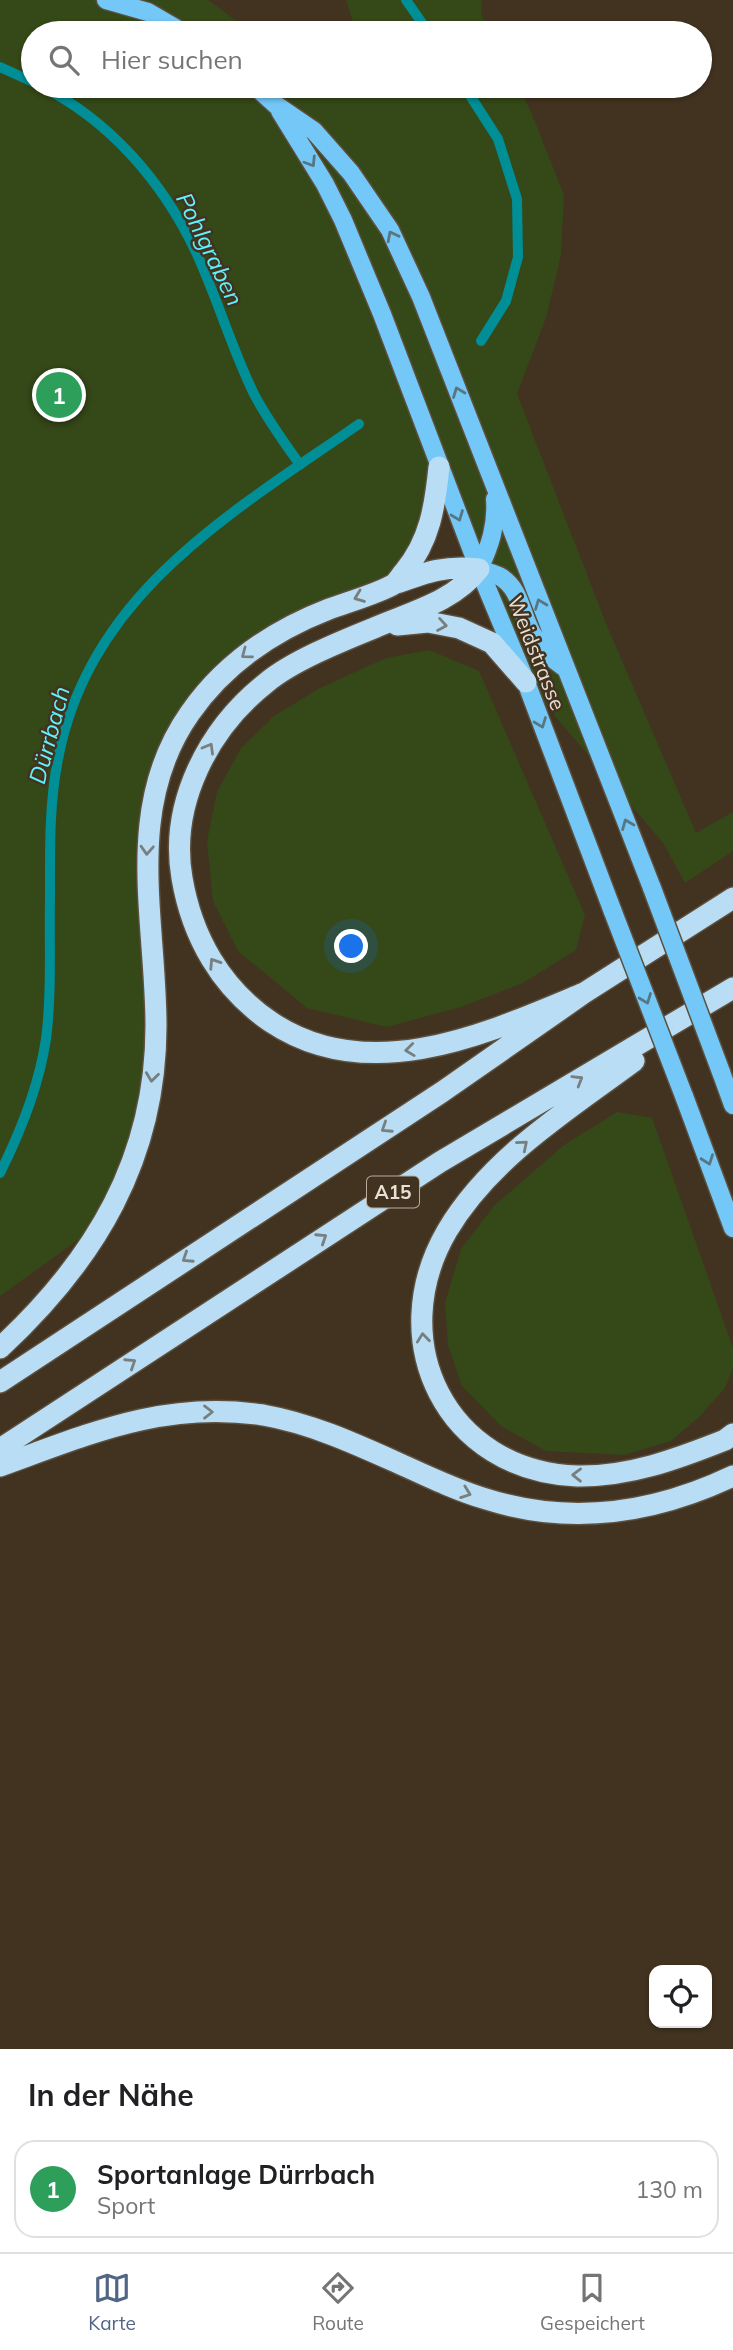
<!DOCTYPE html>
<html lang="de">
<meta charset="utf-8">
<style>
body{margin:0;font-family:Mulish,sans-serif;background:#f2f2f2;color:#202124}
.controls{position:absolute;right:21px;bottom:21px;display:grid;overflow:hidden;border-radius:14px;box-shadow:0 2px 5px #0004}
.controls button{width:63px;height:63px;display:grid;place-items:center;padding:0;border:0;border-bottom:2px solid #e0e0e0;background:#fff;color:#202124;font:35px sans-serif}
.you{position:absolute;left:352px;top:947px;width:24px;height:24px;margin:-18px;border:5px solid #fff;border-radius:50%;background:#1a73e8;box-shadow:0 0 0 10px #1a73e833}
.badge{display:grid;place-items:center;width:46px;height:46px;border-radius:50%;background:#526585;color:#fff;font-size:23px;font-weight:700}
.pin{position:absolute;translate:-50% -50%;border:4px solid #fff;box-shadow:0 2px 7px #0006}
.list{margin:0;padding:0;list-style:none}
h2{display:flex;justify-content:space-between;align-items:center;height:91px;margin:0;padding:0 28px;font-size:30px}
h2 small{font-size:23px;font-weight:400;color:#757577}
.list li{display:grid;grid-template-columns:46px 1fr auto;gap:21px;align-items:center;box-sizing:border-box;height:98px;margin:0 14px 14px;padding:0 14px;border:2px solid #e0e0e0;border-radius:21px}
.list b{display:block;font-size:26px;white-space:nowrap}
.list p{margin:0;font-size:23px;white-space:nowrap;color:#757577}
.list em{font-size:23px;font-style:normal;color:#757577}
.icon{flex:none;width:38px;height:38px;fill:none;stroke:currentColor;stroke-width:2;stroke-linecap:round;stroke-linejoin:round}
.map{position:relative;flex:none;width:733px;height:2049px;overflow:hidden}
.search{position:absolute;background:#fff;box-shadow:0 2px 5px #0004;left:21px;right:21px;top:21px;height:77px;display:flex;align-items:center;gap:18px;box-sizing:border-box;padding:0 24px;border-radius:38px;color:#757577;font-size:26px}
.sheet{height:203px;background:#fff}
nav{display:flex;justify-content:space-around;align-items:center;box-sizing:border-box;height:98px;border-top:2px solid #e0e0e0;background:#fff;font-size:19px;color:#757577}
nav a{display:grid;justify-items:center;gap:4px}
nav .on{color:#526585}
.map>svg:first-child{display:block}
</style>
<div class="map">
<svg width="733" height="2049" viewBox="0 0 733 2049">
<rect width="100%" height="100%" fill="#423320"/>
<path fill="#354818" d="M0 0H208L253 33H33V86H518L531 112 564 195 561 255 546 318 517 394 607 626 696 833 733 812V851L685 883 664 844 526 682 440 469 436 497 395 584 304 619 217 679 155 790V1058L107 1219 0 1296Z
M346 0H482L481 14 491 33H357Z
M429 650 479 671 585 915 576 950 523 983 464 1006 387 1027 307 1008 238 951 213 901 207 841 217 792 241 748 274 716 320 688 386 658Z
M617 1112 652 1118 733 1348V1368L725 1388 699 1417 671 1441 624 1455 546 1451 501 1426 462 1386 448 1345 445 1303 461 1249 494 1206 564 1145Z"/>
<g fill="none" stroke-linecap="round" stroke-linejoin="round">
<path stroke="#008e97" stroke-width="10" d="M406 0 429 33
M0 67 33 82
M41 86C110 121 162 181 195 250 217 297 231 347 254 394 267 419 284 442 300 465
M464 86 498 139 517 199 518 257 506 301 481 341
M0 1173C21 1131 39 1086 46 1039 52 992 49 943 50 896 50 850 49 805 58 759 90 592 232 513 359 424"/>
<defs>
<path id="major" d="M106 0 148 12 184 33
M255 86 276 105 314 131 351 173 390 230 421 297 652 888
M280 111 325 184 343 220 382 314 479 569 526 682 613 912
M479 569C485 572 493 573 499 576 521 588 521 614 532 633 541 648 550 658 565 668
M479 569C490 546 497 525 495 499
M721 1072 733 1105
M684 1096 733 1228"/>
<path id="highway" d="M397 583C427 572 446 565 479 569 453 602 411 612 374 628 342 641 292 661 266 683 209 728 169 803 182 878 192 937 221 988 271 1022 370 1088 488 1033 584 993
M397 625 428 622 459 628 492 643 526 682
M634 1061C568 1110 490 1158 447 1231 383 1341 446 1471 577 1476 629 1477 677 1459 725 1440L733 1434
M0 1348C95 1260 156 1159 156 1026 156 919 123 808 190 713 225 663 272 631 329 609 345 603 380 593 394 584 398 581 401 575 404 572 430 541 435 506 439 467
M0 1382 442 1092 584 993 733 898
M0 1449 440 1162 733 988
M0 1466C89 1434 165 1400 263 1415 314 1424 360 1446 407 1467 433 1479 459 1491 486 1499 571 1526 653 1514 733 1476"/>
</defs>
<use href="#major" stroke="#5d4f3d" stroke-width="21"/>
<use href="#highway" stroke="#5d4f3d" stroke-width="24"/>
<use href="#major" stroke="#73c8f7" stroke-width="18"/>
<use href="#highway" stroke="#b8ddf4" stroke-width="21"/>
<defs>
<path id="major-bridge" d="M652 888 721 1072
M613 912 684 1096"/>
</defs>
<use href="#major-bridge" stroke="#5d4f3d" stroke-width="21" stroke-linecap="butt"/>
<use href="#major-bridge" stroke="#73c8f7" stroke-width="18"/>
</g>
<defs><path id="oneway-chevron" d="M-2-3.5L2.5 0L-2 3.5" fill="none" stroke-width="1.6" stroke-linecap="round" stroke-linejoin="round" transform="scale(1.75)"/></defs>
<g stroke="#587681">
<use href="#oneway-chevron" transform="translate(311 162) rotate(58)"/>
<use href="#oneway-chevron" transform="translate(392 236) rotate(-117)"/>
<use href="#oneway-chevron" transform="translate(458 392) rotate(-111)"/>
<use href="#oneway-chevron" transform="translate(458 516) rotate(69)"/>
<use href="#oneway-chevron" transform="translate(540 604) rotate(-111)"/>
<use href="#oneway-chevron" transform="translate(541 723) rotate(69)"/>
<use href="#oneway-chevron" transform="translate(627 824) rotate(-112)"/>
<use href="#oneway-chevron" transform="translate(646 999) rotate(69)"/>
<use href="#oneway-chevron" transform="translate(708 1160) rotate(70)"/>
</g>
<g stroke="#777f7f">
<use href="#oneway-chevron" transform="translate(359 597) rotate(159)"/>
<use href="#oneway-chevron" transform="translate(442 625) rotate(10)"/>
<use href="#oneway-chevron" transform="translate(246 654) rotate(143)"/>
<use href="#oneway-chevron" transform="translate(209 748) rotate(-60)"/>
<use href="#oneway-chevron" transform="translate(147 850) rotate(93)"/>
<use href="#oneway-chevron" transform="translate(214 963) rotate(-123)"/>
<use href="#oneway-chevron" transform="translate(410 1050) rotate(173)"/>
<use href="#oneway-chevron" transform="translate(152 1077) rotate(97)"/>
<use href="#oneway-chevron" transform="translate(578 1080) rotate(-31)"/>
<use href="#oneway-chevron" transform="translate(386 1128) rotate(147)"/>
<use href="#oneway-chevron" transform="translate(523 1145) rotate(-40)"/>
<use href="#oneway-chevron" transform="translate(322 1238) rotate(-33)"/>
<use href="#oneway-chevron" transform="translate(187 1258) rotate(147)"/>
<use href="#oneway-chevron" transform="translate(423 1338) rotate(-96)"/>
<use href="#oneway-chevron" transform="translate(131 1363) rotate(-33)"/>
<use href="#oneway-chevron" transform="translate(208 1412)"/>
<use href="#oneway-chevron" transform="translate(577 1475) rotate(-179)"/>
<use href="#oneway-chevron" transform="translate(466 1493) rotate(20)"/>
</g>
<g text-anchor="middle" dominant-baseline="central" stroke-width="5" stroke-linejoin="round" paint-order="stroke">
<rect fill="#423320" stroke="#b8ac9e" stroke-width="2" x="367" y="1176.5" width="52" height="31" rx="5"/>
<g font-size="19" font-weight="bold" fill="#eae0d4">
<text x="393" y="1192">A15</text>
</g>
<g font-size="21" fill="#eae0d4" stroke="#423320">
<text transform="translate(537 653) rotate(68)">Weidstrasse</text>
</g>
<g font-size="23" font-style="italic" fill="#60f3fe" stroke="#423320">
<text transform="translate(210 249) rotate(64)">Pohlgraben</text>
<text transform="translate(49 735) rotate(-75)">Dürrbach</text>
</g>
</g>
</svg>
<div class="controls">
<button><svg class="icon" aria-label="locate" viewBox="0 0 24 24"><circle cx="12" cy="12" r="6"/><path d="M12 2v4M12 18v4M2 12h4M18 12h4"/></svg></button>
</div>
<div class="you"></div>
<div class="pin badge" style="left:59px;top:395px;background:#2e9e5b">1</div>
<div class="search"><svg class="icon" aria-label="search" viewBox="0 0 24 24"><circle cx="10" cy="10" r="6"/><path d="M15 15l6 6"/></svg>Hier suchen</div>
</div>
<section class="sheet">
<h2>In der Nähe<small></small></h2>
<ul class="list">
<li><span class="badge" style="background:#2e9e5b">1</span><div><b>Sportanlage Dürrbach</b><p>Sport</p></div><em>130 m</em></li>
</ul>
</section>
<nav>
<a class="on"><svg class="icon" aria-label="map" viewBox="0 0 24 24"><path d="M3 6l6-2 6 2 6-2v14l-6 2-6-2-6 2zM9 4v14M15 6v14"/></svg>Karte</a>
<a><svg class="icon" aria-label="directions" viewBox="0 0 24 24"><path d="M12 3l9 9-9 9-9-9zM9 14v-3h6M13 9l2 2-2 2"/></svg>Route</a>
<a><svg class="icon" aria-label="saved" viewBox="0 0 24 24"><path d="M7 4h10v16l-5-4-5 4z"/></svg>Gespeichert</a>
</nav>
